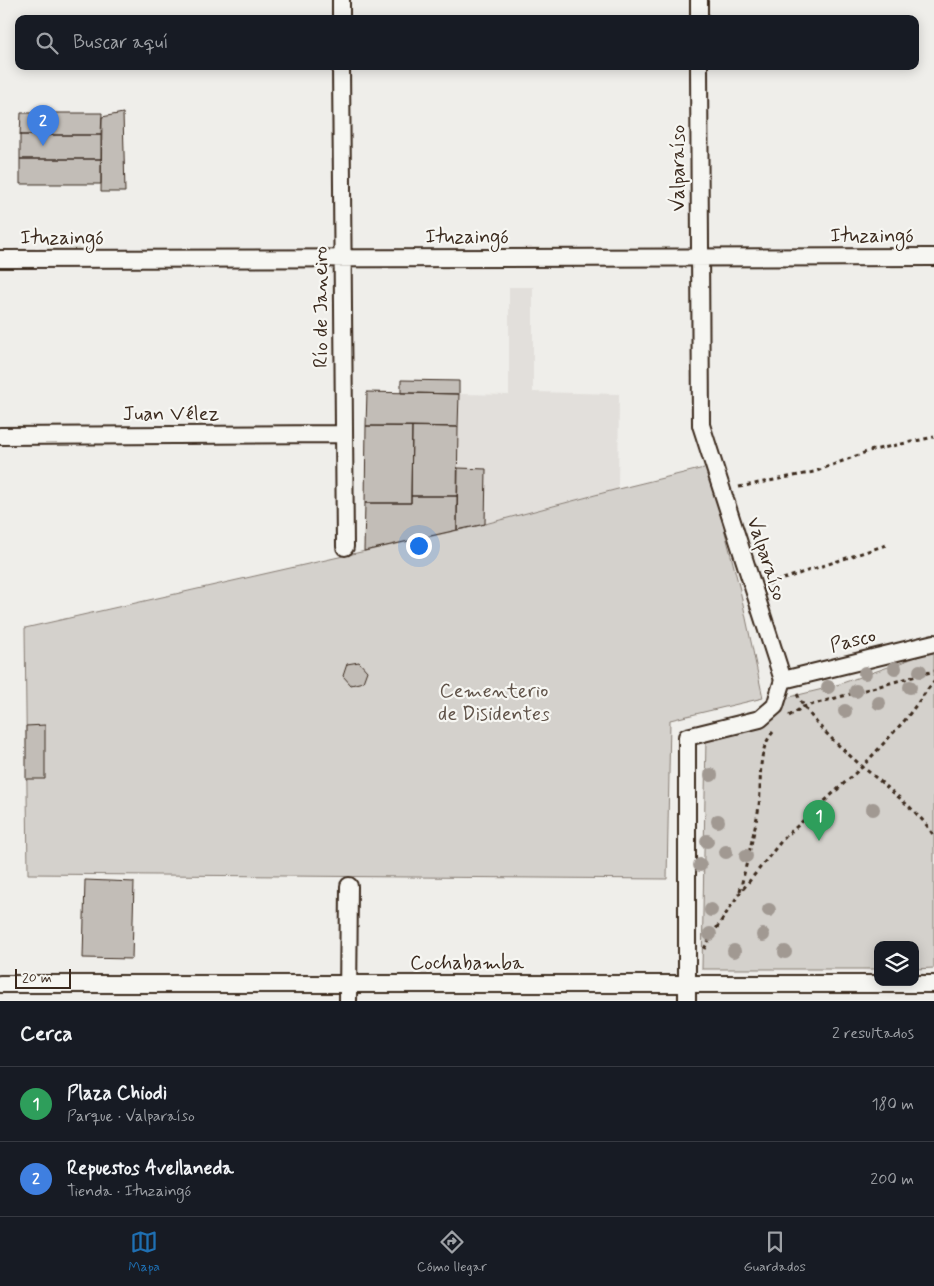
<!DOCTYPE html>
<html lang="es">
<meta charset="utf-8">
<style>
body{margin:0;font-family:Mynerve,sans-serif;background:#242831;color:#f1f3f6}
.controls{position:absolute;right:15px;bottom:15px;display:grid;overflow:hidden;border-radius:10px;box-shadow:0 2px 12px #0003}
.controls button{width:45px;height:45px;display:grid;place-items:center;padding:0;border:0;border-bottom:1px solid #363941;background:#171b24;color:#f1f3f6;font:25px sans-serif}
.scale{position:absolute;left:15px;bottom:12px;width:56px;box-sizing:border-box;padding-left:5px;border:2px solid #3b2a1e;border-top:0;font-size:14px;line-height:18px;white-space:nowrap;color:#3b2a1e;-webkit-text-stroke:4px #f6f6f2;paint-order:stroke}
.you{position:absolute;left:418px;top:545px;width:18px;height:18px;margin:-12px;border:4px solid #fff;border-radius:50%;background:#1a73e8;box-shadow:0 0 0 8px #1a73e833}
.badge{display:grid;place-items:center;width:32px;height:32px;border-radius:50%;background:#1f6fb2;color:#fff;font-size:16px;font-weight:700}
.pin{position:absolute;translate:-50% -41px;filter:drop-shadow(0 1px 2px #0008)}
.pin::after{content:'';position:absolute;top:26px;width:18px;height:15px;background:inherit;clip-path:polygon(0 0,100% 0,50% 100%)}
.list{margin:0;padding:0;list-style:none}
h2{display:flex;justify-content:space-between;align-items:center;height:65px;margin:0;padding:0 20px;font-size:21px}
h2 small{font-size:16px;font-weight:400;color:#9ea1a6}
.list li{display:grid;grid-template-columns:32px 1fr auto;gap:15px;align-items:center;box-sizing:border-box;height:75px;padding:0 20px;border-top:1px solid #363941}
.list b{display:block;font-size:19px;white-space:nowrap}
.list p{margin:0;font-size:16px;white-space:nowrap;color:#9ea1a6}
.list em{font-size:16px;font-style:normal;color:#9ea1a6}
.icon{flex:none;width:28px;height:28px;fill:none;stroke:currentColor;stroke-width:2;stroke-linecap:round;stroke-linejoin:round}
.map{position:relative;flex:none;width:934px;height:1001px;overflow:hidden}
.search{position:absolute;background:#171b24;box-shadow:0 2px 12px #0003;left:15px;right:15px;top:15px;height:55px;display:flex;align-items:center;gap:12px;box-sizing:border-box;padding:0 18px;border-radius:10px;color:#9ea1a6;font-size:19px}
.sheet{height:215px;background:#171b24}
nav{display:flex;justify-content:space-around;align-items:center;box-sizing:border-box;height:70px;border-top:1px solid #363941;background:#171b24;font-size:14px;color:#9ea1a6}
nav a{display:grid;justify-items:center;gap:2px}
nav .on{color:#1f6fb2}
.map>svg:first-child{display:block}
</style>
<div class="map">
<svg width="934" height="1001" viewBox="0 0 934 1001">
<rect width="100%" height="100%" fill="#efeeea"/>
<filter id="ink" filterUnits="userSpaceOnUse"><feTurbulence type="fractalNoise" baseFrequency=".02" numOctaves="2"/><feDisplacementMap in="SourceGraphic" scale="10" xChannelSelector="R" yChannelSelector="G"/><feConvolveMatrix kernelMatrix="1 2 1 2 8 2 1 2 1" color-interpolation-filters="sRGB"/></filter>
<g filter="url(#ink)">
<path fill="#e2dfdb" d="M509 287H533V392L619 394 618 489 485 524 364 551 367 392 509 395Z"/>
<path fill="#d4d1cc" stroke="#887e75" d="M708 467 740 590 763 698 670 720 667 879 28 874 25 628 485 524 618 489Z
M934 651V968L915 969V945H878V969H702L706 738 760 724 790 697 831 687Z"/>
<path fill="#c2bdb7" stroke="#3b2a1e" d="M21 113H102L101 135H20Z
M123 113 125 192H101L102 117Z
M20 135H101V159H20Z
M20 159H101V184H20Z
M401 380 459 381V394L401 393Z
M367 392 459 394 458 427 366 426Z
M366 426H412L411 503H365Z
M412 426 458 427 457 496H411Z
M458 468 486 469 485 524 457 530Z
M411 496H457V530L364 551 365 503H411Z
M359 662 367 671 363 682 351 685 343 676 347 664Z
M45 725V779H26V726Z
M85 880 134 882 132 959 83 958Z"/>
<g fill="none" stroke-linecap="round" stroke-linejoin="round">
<defs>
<path id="minor" d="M341 0V19
M699 0V19
M341 66 345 547
M0 259 934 257
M0 436 343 434
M783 680 934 643
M0 984H934
M348 1001 349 886
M687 1001V737L760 719 775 706 783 680 701 425 699 66"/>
</defs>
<use href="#minor" stroke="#3b2a1e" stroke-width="20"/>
<path stroke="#3b2a1e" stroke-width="3" stroke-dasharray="4 4" stroke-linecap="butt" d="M739 487 814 472 869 451 934 437
M768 584 889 544
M797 694C813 727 858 763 887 787 904 802 922 816 934 836
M789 716 803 707 934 671
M740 891C746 865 753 838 758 812 763 787 755 753 773 732
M704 949 710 938 739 894 783 839 862 767 905 720 934 681"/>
<use href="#minor" stroke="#f6f6f2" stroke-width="16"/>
</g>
<g fill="#a19992">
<circle cx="895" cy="668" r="7"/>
<circle cx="920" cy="671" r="7"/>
<circle cx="865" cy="673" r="7"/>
<circle cx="828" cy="687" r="7"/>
<circle cx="910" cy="687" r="7"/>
<circle cx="856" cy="691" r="7"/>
<circle cx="879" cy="703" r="7"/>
<circle cx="845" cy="711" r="7"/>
<circle cx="711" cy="775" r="7"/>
<circle cx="873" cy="809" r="7"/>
<circle cx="718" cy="821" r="7"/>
<circle cx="707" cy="841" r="7"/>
<circle cx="726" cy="852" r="7"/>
<circle cx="746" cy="856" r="7"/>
<circle cx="700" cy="865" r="7"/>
<circle cx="711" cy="910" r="7"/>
<circle cx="769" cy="910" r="7"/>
<circle cx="710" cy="934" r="7"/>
<circle cx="763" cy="935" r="7"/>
<circle cx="734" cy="951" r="7"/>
<circle cx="785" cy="952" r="7"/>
</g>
</g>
<g text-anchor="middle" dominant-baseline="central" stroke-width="4.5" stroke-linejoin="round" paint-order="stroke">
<g font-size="20" fill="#3b2a1e" stroke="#f6f6f2">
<text transform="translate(678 168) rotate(-90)">Valparaíso</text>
<text x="872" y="236">Ituzaingó</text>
<text x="467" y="237">Ituzaingó</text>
<text x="62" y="238">Ituzaingó</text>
<text transform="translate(321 307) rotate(-90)">Río de Janeiro</text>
<text x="171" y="414">Juan Vélez</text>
<text transform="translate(766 559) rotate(72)">Valparaíso</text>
<text transform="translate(853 641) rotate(-14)">Pasco</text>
<text x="467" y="963">Cochabamba</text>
</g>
<g font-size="20" fill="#61544a" stroke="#f6f6f2">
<text x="494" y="691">Cementerio<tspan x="494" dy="23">de Disidentes</tspan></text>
</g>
</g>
</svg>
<div class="controls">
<button><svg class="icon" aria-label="layers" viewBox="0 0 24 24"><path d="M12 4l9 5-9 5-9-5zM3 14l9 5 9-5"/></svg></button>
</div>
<div class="scale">20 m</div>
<div class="you"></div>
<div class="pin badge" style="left:819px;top:841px;background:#2e9e5b">1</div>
<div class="pin badge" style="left:43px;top:146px;background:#3f7fe0">2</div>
<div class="search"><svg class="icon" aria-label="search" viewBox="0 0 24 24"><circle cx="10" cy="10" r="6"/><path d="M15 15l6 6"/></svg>Buscar aquí</div>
</div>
<section class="sheet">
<h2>Cerca<small>2 resultados</small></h2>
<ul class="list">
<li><span class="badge" style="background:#2e9e5b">1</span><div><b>Plaza Chiodi</b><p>Parque · Valparaíso</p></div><em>180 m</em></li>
<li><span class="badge" style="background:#3f7fe0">2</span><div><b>Repuestos Avellaneda</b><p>Tienda · Ituzaingó</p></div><em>200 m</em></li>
</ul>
</section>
<nav>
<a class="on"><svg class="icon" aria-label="map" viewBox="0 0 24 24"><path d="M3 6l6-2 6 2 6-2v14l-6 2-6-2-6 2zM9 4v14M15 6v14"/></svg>Mapa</a>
<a><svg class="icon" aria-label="directions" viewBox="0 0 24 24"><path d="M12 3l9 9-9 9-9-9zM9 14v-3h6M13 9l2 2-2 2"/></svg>Cómo llegar</a>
<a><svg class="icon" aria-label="saved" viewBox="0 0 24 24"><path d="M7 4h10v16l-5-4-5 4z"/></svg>Guardados</a>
</nav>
